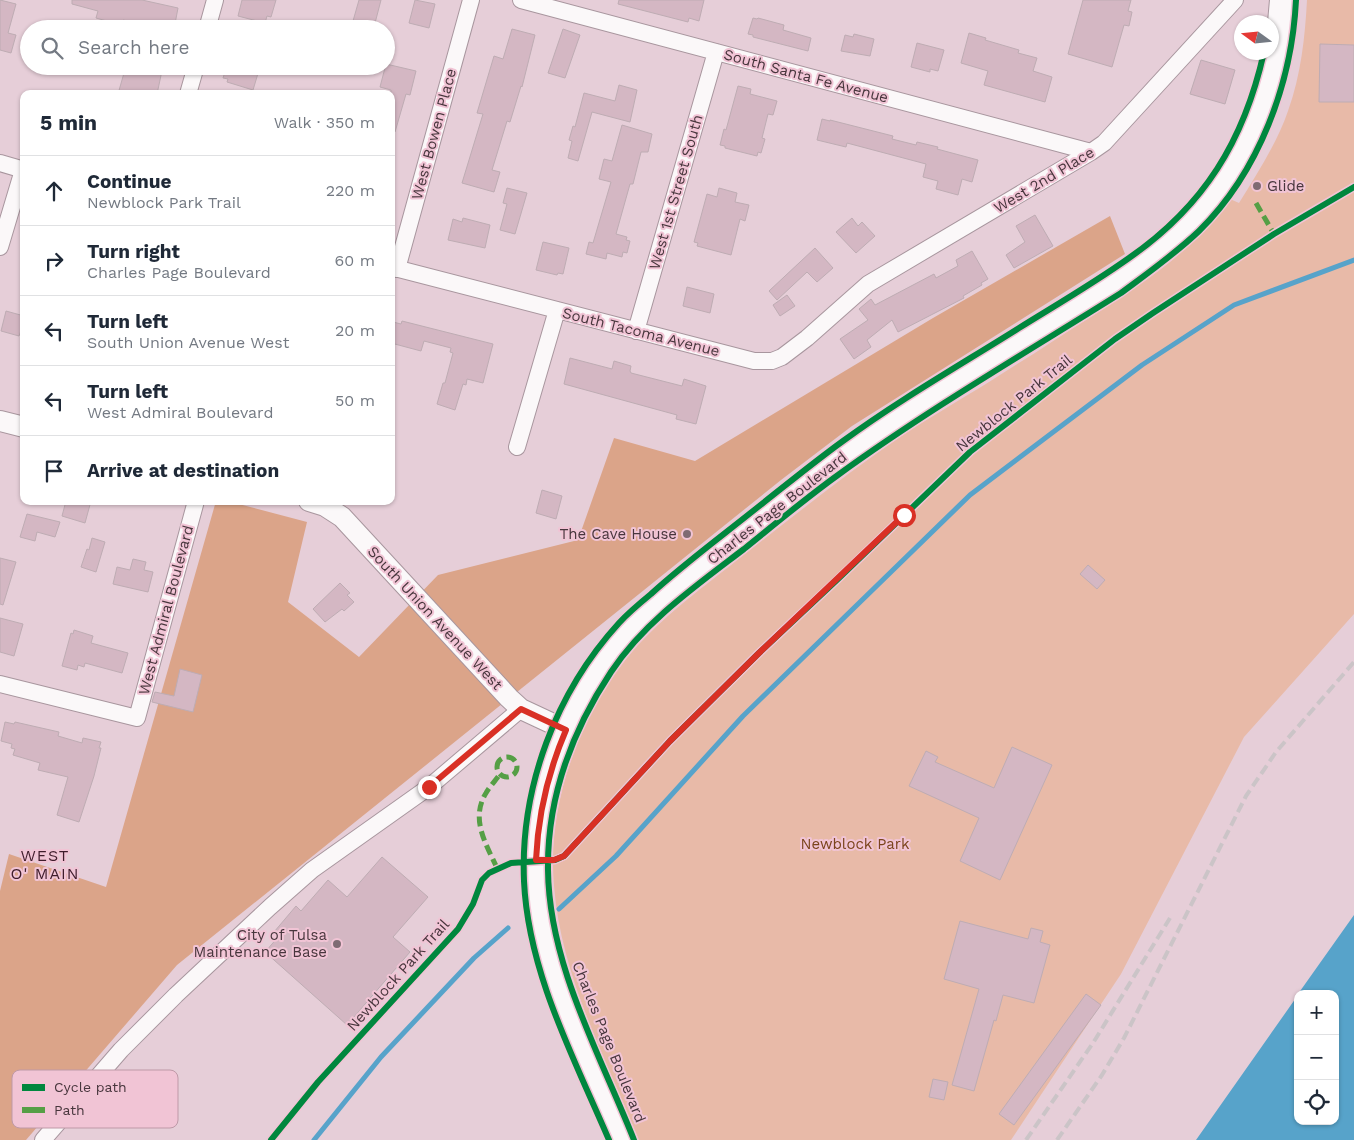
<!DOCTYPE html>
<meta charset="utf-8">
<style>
body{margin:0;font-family:"Work Sans",sans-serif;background:#f6f6f7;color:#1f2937}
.controls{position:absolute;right:15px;bottom:15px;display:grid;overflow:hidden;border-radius:10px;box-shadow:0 1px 4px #0004}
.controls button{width:45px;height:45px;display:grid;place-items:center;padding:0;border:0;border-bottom:1px solid #e0e1e3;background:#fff;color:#1f2937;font:25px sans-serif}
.compass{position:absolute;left:1234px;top:15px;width:45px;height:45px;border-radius:50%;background:#fff;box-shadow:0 1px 4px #0004;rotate:285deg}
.stop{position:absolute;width:15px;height:15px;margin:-11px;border:4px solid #d93025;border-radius:50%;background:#fff}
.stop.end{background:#d93025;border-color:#fff;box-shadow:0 1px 5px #0008}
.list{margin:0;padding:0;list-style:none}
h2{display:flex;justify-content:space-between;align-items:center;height:65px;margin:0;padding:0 20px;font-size:21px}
h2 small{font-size:16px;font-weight:400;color:#747a83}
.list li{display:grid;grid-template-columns:32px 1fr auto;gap:15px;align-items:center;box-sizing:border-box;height:70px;padding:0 20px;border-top:1px solid #e0e1e3}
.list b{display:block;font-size:19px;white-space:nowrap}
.list p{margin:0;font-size:16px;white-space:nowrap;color:#747a83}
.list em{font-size:16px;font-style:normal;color:#747a83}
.icon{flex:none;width:28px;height:28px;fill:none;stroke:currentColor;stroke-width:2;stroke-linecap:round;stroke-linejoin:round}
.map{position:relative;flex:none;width:1354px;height:1140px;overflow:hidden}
.search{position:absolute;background:#fff;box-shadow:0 1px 4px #0004;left:20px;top:20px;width:375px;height:55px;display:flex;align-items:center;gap:12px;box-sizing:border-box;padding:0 18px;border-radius:28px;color:#747a83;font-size:19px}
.panel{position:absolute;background:#fff;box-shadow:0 1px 4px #0004;left:20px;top:90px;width:375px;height:415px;border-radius:10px}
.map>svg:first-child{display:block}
</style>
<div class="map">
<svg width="1354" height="1140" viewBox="0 0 1354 1140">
<rect width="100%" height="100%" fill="#e6ced8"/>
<path fill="#e8baa8" d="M1307 0H1354V614L1244 737 1121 974 1011 1140H639C605 1058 561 975 554 886 547 807 577 721 626 659 657 621 698 591 736 561 790 519 843 476 900 437 933 415 969 395 1003 373 1032 355 1061 336 1089 318 1144 283 1192 252 1230 199L1239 203C1257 174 1277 143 1288 111 1301 75 1305 37 1307 0Z"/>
<path fill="#dba489" d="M1110 216 1125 254 852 426 781 480 177 965 26 1140H0V891L9 854 106 887 216 501H227L307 522 288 602 359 657 438 575 578 540 614 438 695 461 933 318Z"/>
<path fill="#57a3ca" d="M1354 915V1140H1196L1298 995V1121H1335V994H1298Z"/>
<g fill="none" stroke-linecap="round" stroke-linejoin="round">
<path stroke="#57a3ca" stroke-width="5" d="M559 909 616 856 743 716 970 495 1142 365 1234 305 1354 260
M314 1140 381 1057 474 958 508 928"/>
</g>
<path fill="#d4b7c3" stroke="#beacb3" d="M0 0 16 4 8 33 16 35 11 53 0 50Z
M72 0H142L178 8 174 29H162L123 20 121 25 96 18 98 11 72 4Z
M242 0H276L271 17 267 16 265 23 238 16Z
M359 0H381L374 27 353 21Z
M415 0 435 4 429 28 409 23Z
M619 0H704L699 21 689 18 688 22 618 4Z
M1083 0H1131L1128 11 1132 12 1129 26 1124 25 1112 67 1068 54Z
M753 18 757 19 758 18 784 25 783 30 811 38 808 51 753 37V35L748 34Z
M512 29 535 35 522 87 521 86 510 122 507 121 492 170 500 172 494 192 462 183 483 114 477 113 494 56 503 59Z
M563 29 580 35 565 78 548 73Z
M969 33 986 38 985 40 1019 50 1018 53 1037 58 1033 71 1052 77 1045 102 984 85 988 71 961 63Z
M854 34 874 39 870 56 841 51 845 35 853 37Z
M917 43 944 50 938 71 930 69V72L911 67Z
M1320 44 1354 45V102H1319Z
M1201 60 1235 70 1225 104 1190 94Z
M386 64 416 71 410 95 406 94 395 132 391 131V90L380 87Z
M126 66H163L157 94H118Z
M227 66H245L259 70 253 90 227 82 228 79 223 78Z
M619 85 637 90 630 122 592 112 578 161 568 158 572 141 569 140 573 126 575 127 584 93 615 101Z
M738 86 751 89 750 94 777 101 773 115 768 114 762 138 765 139 761 153 758 152 757 156 725 148V146L720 145 724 129 726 130Z
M822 119 830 121V120L893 136 892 139 916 145 917 142 938 147 937 149 978 160 972 182 962 179 958 195 936 189 938 181 923 177 926 164 847 143 846 147 817 140Z
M622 125 652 134 648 152H641L633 184H630L616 234 627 237 626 240 630 241 627 253 623 252 622 257 607 253 606 259 586 254 589 242 593 243 611 182 599 179 604 159 612 161Z
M507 188 527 193 515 234 500 230 507 204 503 203Z
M719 188 737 193 735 202 749 205 745 221 740 219 731 255 697 246 698 243 694 242 707 194 717 197Z
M1035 215 1053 246 1014 268 1006 255 1025 242 1016 226Z
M463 218 490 225 485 248 448 240 453 219 462 222Z
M852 218 858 226 862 222 875 236 856 253 836 232Z
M543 242 569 248 563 274 558 273 557 275 536 270Z
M815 248 833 268 817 282 807 272 777 300 769 291Z
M972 251 988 279 981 283 982 285 963 296 964 298 898 332 892 320 867 340 871 347 854 359 840 339 868 320 859 309 871 299 875 305 934 274 936 278 958 266 956 260Z
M687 287 714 294 710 313 683 306Z
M787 295 795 306 780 316 773 305Z
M6 311 24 316V322L19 336 1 331Z
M402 321 493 344 483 383 467 379 466 385 463 384 455 410 437 404 443 383H445L453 353 450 352 451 348 424 341 421 351 391 343 393 322 401 324Z
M570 358 612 369 614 361 631 366 630 371 631 373 682 386 684 379 706 386 696 424 676 419 677 415 564 384Z
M542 490 562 496 556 519 536 513Z
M66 501H91L85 523 62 516Z
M27 514 60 522 55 537 37 532 35 541 20 537Z
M92 538 105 542 96 572 81 567 87 549 89 550Z
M0 558 16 562 3 605 0 604Z
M133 559 146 562 144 570 153 572 148 592 113 584 117 567 130 570Z
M1088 565 1105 580 1097 589 1080 574Z
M340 583 350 593 347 595 354 602 344 611 342 609 325 622 313 609Z
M0 618 23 624 14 656 0 652Z
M74 630 93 636 91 643 128 653 122 673 85 663 84 667 78 665 77 670 62 666 71 633 73 634Z
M180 669 202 675 193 712 152 702 155 692 174 696Z
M5 722 14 724 15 722 59 732 58 736 82 743 83 738 101 742 99 748H101L94 776 79 822 57 815 68 777 38 770 40 763 13 755 15 749 11 748 12 744 1 741Z
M1012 747 1052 765 1000 880 960 861 979 818 909 786 926 751 938 757 935 762 994 788Z
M382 857 428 897 393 937 410 952 347 1025 265 952 279 936 274 932 296 906 301 911 328 880 347 897Z
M960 921 1028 939 1031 928 1043 931 1040 942 1050 945 1034 1003 1003 995 996 1021 994 1020 974 1091 952 1085 979 989 944 979Z
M1086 994 1101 1005 1014 1125 999 1114Z
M933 1079 948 1082 944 1100 929 1097Z"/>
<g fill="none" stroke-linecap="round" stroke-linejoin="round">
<defs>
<path id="minor" d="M521 0 1091 152
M207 29 215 0
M188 94 196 66
M0 163 24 170
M0 247 23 170
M391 267 754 361H772L782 357 807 338 868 284 1091 152 1104 143 1235 0
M397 269 471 0
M636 331 716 52
M517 447 557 310
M0 684 137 718 196 501
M43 1140 121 1050 176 995 270 907 312 870 429 787 521 709"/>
<path id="tertiary" d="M0 421 24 427
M309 501 325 506 342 517 509 698 521 709 566 730"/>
<path id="secondary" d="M622 1140 556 982 544 939 538 905 536 860 537 839 544 790 553 760 578 704 612 650 632 628 702 567 852 450 1146 263 1203 209 1230 174 1243 152 1262 107 1277 57 1282 0"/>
</defs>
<use href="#minor" stroke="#a8969e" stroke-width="18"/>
<use href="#tertiary" stroke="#a8969e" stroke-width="22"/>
<use href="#secondary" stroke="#a8969e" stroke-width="26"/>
<use href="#minor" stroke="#fbf8f9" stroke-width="16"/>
<use href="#tertiary" stroke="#fbf8f9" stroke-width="20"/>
<use href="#secondary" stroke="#fbf8f9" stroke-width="24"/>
<path stroke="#cbc4c7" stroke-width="4" stroke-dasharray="10 5" stroke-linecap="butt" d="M1026 1140 1093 1043 1170 918
M1057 1140 1102 1075 1124 1038 1246 796 1276 752 1354 662"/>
<path stroke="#559f45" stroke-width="5" stroke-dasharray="10 5" stroke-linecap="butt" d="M1256 203 1274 234
M497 767a10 10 0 1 1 20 0a10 10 0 1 1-20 0Z
M497 868C486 844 470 819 486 793 490 786 496 780 500 774"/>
<defs>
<path id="cycleway" d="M271 1140 318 1082 458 929 473 904 482 880 489 873 511 863 555 860 564 856 670 741 759 653 839 578 970 452 1115 339 1153 313 1274 234 1354 187
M609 1140C574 1058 528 972 524 881 520 787 556 692 619 623 629 612 640 603 651 594 685 563 722 536 758 507 786 485 814 462 843 441 899 400 960 365 1019 328 1056 305 1094 283 1129 258 1204 206 1244 141 1264 52
M634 1140C600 1054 549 965 548 870 547 799 572 731 611 672 644 622 697 585 744 549 775 524 806 498 838 475 929 409 1027 352 1121 293 1148 273 1175 254 1199 231 1259 172 1292 83 1296 0"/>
</defs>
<use href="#cycleway" stroke="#f1c4d5" stroke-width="9"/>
<use href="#cycleway" stroke="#00873e" stroke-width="6"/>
</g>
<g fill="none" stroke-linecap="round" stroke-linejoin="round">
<path stroke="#d93025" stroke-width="6" d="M429 787 521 709 566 730C548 772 538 814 536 860H554L564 856 670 741 759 653 904 515"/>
</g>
<g fill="#7f6b73" stroke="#f1c4d5" stroke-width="2">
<circle cx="1257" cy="186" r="5"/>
<circle cx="687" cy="534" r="5"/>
<circle cx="337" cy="944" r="5"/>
</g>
<g text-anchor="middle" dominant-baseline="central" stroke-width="4" stroke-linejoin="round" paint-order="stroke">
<g font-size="15" fill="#48363d" stroke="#f1c4d5">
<text transform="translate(806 76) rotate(15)">South Santa Fe Avenue</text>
<text transform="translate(434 134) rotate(-75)">West Bowen Place</text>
<text transform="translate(1044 180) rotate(-31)">West 2nd Place</text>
<text transform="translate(676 192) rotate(-74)">West 1st Street South</text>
<text transform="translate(641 332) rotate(14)">South Tacoma Avenue</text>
<text transform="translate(1014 403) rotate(-39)">Newblock Park Trail</text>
<text transform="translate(777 508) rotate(-38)">Charles Page Boulevard</text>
<text transform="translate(166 610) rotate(-75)">West Admiral Boulevard</text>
<text transform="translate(435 618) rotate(47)">South Union Avenue West</text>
<text transform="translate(398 975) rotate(-48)">Newblock Park Trail</text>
<text transform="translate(609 1042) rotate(68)">Charles Page Boulevard</text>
</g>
<g font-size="15" fill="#48363d" stroke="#f1c4d5" text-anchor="end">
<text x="1267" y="186" text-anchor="start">Glide</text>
<text x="677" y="534">The Cave House</text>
<text x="327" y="935">City of Tulsa<tspan x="327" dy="17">Maintenance Base</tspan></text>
</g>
<g font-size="15" fill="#7b441c" stroke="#f1c4d5">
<text x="855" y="844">Newblock Park</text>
</g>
<g font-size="16" letter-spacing="1" fill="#3e1c2b" stroke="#f1c4d5">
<text x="45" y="855">WEST<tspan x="45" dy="18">O' MAIN</tspan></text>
</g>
</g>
<rect x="12" y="1070" width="166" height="58" rx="8" fill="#f1c4d5" stroke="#be99a7" stroke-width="1"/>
<rect x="22" y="1084" width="23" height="7" fill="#00873e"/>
<rect x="22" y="1107" width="23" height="6" fill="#559f45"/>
<g font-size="14" fill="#48363d">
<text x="54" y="1092">Cycle path</text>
<text x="54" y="1115">Path</text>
</g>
</svg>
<div class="controls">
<button>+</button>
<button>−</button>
<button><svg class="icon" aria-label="locate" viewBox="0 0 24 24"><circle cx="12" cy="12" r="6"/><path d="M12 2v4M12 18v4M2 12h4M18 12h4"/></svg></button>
</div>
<svg class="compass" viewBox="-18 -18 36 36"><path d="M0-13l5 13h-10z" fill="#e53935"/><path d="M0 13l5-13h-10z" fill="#747a83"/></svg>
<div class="stop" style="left:904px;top:515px"></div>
<div class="stop end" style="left:429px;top:787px"></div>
<div class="search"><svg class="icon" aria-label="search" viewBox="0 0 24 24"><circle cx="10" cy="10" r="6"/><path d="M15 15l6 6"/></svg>Search here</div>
<section class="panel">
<h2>5 min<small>Walk · 350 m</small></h2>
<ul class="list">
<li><svg class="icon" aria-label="ahead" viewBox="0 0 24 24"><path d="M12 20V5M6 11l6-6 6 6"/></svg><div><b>Continue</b><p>Newblock Park Trail</p></div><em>220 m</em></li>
<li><svg class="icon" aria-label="right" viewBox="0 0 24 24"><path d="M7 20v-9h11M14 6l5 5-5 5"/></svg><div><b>Turn right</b><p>Charles Page Boulevard</p></div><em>60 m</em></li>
<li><svg class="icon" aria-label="left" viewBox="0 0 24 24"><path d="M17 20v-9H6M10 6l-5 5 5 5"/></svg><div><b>Turn left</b><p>South Union Avenue West</p></div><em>20 m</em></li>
<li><svg class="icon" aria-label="left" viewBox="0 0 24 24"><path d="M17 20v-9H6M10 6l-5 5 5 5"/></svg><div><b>Turn left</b><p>West Admiral Boulevard</p></div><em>50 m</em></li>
<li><svg class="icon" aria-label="arrive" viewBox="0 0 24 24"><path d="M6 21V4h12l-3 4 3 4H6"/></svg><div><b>Arrive at destination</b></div></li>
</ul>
</section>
</div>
